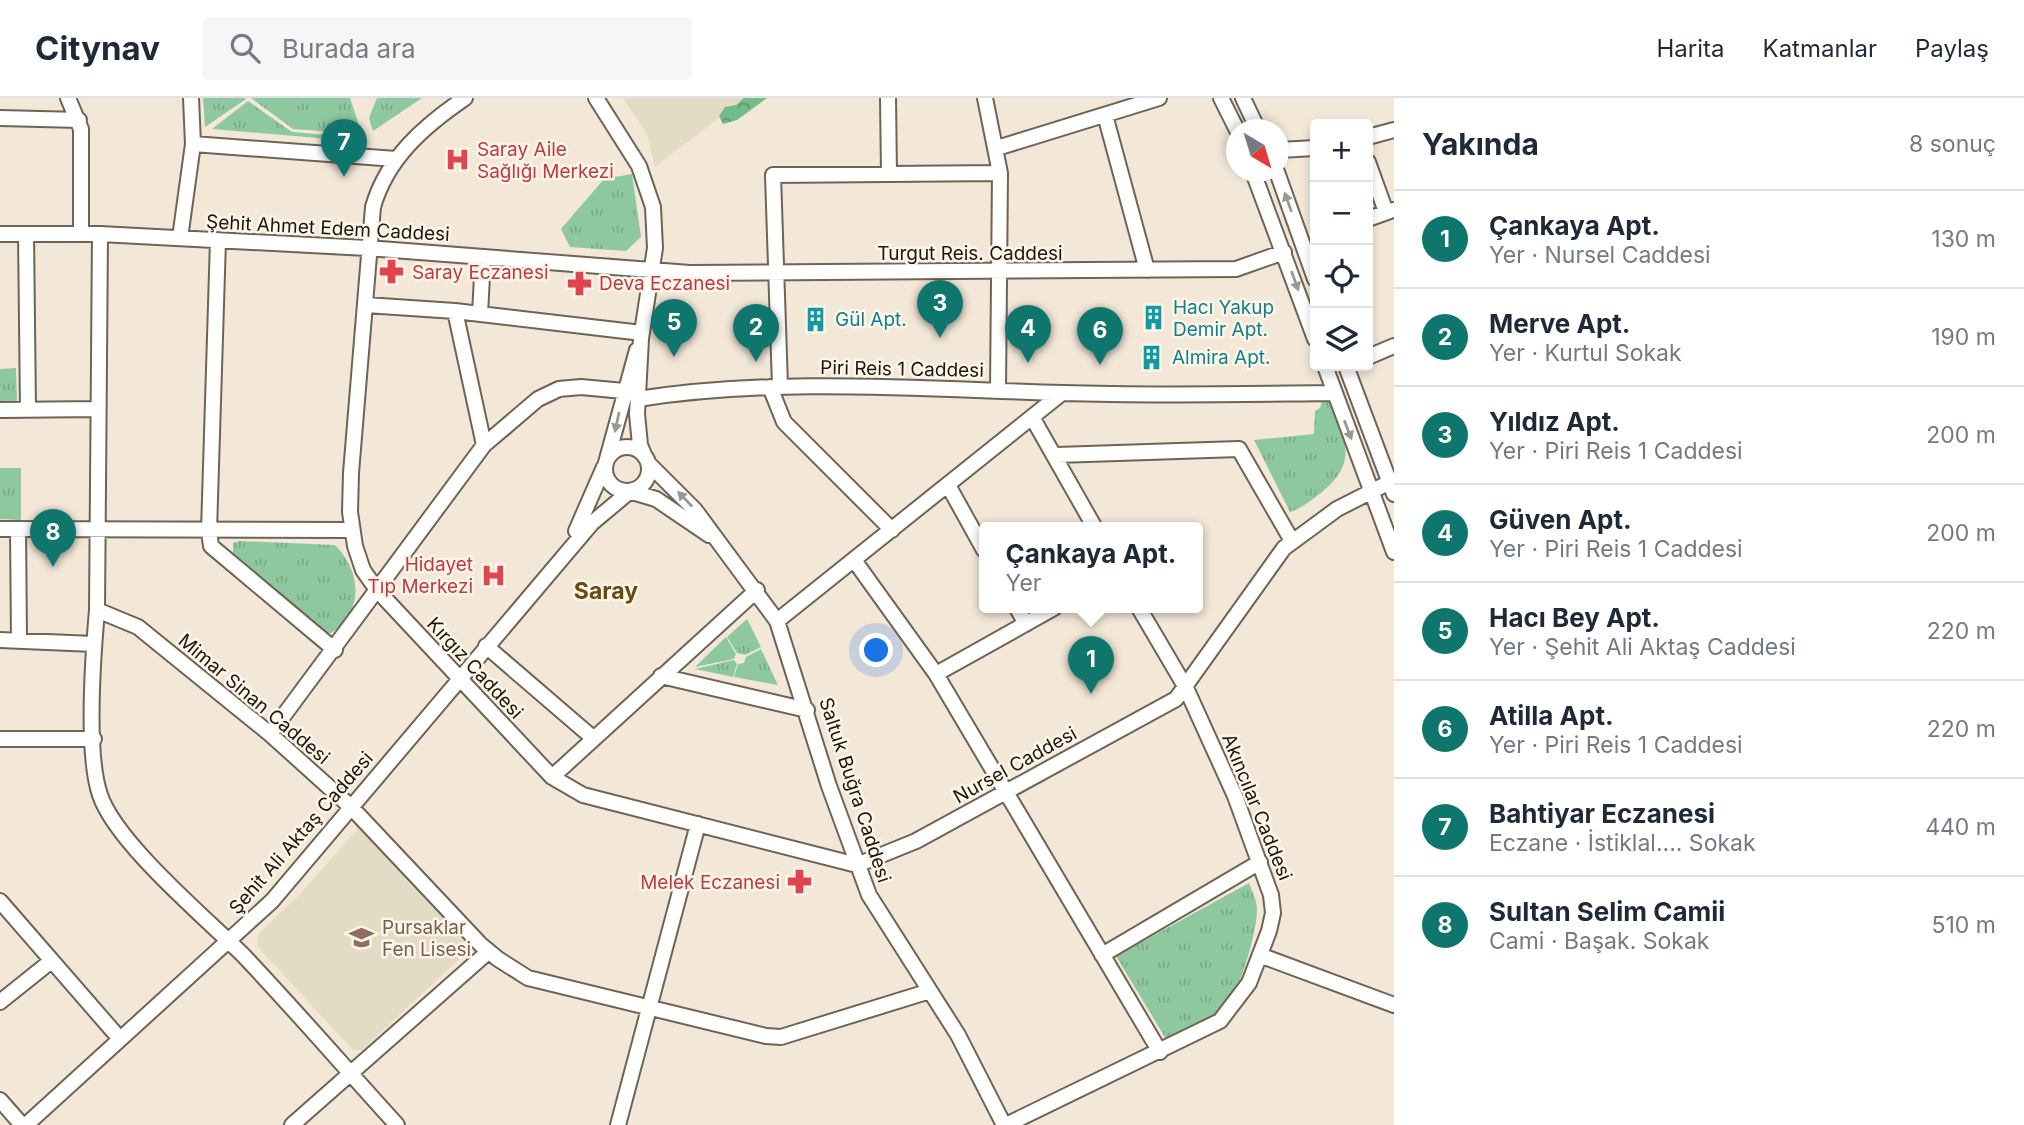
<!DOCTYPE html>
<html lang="tr">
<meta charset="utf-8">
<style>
body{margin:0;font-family:Inter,sans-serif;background:#f6f6f7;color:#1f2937}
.controls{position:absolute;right:21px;top:21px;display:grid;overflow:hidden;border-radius:7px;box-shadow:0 4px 10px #0003}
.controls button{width:63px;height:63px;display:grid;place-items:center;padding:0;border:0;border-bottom:2px solid #e0e1e3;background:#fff;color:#1f2937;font:35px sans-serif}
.compass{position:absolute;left:1226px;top:21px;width:63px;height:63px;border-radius:50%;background:#fff;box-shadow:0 4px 10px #0003;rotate:142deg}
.you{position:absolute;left:877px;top:553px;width:24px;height:24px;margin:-18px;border:5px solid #fff;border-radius:50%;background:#1a73e8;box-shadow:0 0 0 10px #1a73e833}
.badge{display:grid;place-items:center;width:46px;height:46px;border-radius:50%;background:#0f766e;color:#fff;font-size:23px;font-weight:700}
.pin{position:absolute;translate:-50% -58px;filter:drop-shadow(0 2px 4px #0008)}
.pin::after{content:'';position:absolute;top:37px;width:24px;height:21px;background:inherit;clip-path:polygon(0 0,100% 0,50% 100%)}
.popup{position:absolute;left:979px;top:424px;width:224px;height:91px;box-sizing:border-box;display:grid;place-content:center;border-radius:7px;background:#fff;filter:drop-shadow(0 2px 5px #0005);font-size:23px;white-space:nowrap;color:#747a83}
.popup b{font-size:26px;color:#1f2937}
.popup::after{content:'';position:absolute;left:50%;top:100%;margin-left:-14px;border:14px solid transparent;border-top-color:#fff}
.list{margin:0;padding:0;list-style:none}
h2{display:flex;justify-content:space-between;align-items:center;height:91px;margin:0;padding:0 28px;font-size:30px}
h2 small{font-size:23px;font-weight:400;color:#747a83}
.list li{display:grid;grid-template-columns:46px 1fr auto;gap:21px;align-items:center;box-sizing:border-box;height:98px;padding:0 28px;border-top:2px solid #e0e1e3}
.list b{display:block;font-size:26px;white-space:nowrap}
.list p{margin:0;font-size:23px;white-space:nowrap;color:#747a83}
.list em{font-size:23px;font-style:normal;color:#747a83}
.icon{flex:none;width:38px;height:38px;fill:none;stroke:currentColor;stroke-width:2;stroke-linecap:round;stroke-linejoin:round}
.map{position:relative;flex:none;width:1394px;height:1027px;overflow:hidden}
header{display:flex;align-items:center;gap:42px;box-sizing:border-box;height:98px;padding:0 35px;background:#fff;border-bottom:2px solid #e0e1e3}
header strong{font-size:33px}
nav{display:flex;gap:38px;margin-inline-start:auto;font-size:24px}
.search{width:490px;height:63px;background:#f6f6f7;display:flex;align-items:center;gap:18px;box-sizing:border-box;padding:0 24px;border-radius:7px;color:#747a83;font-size:26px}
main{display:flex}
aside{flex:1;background:#fff}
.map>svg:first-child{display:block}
</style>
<header>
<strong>Citynav</strong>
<div class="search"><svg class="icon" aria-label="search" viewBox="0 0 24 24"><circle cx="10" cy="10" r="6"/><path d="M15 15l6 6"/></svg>Burada ara</div>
<nav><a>Harita</a><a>Katmanlar</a><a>Paylaş</a></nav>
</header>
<main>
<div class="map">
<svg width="1394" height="1027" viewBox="0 0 1394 1027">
<defs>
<pattern id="forest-crowns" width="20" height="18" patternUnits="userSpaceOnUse" patternTransform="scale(1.75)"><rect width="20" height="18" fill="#73bc89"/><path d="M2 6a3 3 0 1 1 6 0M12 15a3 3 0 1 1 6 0" fill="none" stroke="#5e986f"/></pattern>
<pattern id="park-tufts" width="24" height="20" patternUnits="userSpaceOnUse" patternTransform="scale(1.75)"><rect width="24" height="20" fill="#8ec89e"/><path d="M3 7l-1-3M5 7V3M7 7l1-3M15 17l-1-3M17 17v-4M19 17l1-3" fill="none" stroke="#7aab87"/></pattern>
</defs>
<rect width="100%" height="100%" fill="#f3e7d7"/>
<path fill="#e4dbc5" d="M623 0H745L655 69 647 36Z
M360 728 469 843V852L362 952H353L257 848 258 836 300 796Z"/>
<path fill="url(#forest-crowns)" d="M744 0H767L737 22 723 26 719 18 725 9 736 7Z"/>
<path fill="url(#park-tufts)" d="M203 0H244L246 1 205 29Z
M251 0H350L362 36 293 31Z
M377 0H422L373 33 369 20Z
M248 3 292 34 363 40 364 44 212 31Z
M632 76 641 139 626 153 570 149 561 131 604 81Z
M16 270 17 304 0 305V271Z
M1323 300 1330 301C1345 340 1359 364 1322 394 1312 402 1302 410 1290 414L1254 342 1314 336 1315 313 1320 310Z
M0 370H21V422L0 421Z
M240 443 335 447C361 473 365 513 331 535L323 534 233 457V445Z
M747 521 761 549 745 557 737 555 727 539Z
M726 539 736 556 734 561 695 569Z
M761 551 778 587 734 579 738 566 744 565 746 559Z
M734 562 737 566 733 579 695 571Z
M1249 785C1252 793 1257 803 1257 811 1257 834 1241 888 1228 906 1213 924 1186 932 1166 941L1116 858Z"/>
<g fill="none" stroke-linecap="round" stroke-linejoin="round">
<defs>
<path id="minor" d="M68 0 81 31V136
M465 0C424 28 387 60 373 109L351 375 350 414 355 448 363 472 377 492 552 679 583 697 857 767 916 743 1176 601 1284 450 1337 411 1394 382
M596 0 639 68 653 109 655 150 641 241 637 316 640 347 645 359
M888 0 889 76
M985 0 1000 75 998 292
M1221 0 1237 32
M1243 0 1258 32
M1105 17 1147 172
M0 20 79 22
M1368 39 1394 32
M193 46 396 61
M997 50 1159 0
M1279 52 1315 50
M1368 64 1386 114
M1253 74 1315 241
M1277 74 1315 181
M1368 121 1393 112
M0 136H100L367 150 690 175 1236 171 1284 154
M26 136 28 312
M100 136 97 512 138 529 270 636 351 709 481 847 498 861 528 880 766 938 781 939 930 893
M180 140 193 46 191 0
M218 142 209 433 211 448 335 552
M366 207 455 213 642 235
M455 213 484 347
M480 216 483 159
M1368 259 1394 248
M1325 268 1394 454
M1346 268 1394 396
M780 288 773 77 1000 75
M770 289 784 324 892 432
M638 301C778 279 922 291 1063 295 1154 298 1244 296 1334 295
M0 312 97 311
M1032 319 1095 430
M605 371a22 22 0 1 1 44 0a22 22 0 1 1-44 0Z
M1057 357 1239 351 1292 443
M607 361 637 252
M648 365 695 412 777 523 829 688 869 797 958 937 1004 1027
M948 387 984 452
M632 394 656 401 709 437
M0 431 352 432
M18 431 19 541
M576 433 604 369
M854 462 936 576 1160 954
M1017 510 1026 526
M97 512C93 558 86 656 100 697 116 745 206 820 244 858 296 913 346 971 397 1027
M777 523 1062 295
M0 542 94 546
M486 548 593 640
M936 576 1054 510
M661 578 807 612
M270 636 484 347 538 301 559 291 581 289 624 293
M0 641H94
M552 679 757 492
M0 803 120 941
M1102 857 1260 764
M1262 858 1394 907
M0 904 50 864
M0 1002 22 1027
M26 1027 272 803 592 425 629 394
M292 1027 488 854
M618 1027 698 726
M1006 1027 1220 923 1249 885 1269 833 1273 815 1271 797 1235 698 1186 590 1139 510"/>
</defs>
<use href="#minor" stroke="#6e6456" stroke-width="18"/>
<use href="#minor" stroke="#fff" stroke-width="14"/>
</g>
<defs><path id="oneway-solid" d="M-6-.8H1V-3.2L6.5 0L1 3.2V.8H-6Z" transform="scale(1.75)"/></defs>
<g fill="#989794">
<use href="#oneway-solid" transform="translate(1288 104) rotate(-110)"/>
<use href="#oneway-solid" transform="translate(1295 183) rotate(70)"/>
<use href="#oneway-solid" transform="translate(617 324) rotate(102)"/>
<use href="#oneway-solid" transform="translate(1348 332) rotate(69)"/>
<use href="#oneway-solid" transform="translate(685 401) rotate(-134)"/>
</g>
<defs>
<symbol id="hospital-bare" viewBox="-9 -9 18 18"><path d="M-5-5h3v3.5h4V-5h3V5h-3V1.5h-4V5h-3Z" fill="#e0444e" stroke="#fff5e8" stroke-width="2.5" paint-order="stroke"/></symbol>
<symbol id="pharmacy-bare" viewBox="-9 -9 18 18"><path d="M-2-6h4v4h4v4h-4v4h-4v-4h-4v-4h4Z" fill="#e0444e" stroke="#fff5e8" stroke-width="2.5" paint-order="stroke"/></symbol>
<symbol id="building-bare" viewBox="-9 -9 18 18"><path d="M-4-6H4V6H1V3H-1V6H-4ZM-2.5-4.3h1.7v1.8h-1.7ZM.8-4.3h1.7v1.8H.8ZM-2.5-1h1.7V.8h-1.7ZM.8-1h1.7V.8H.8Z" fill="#0f9aa8" stroke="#fff5e8" stroke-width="2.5" paint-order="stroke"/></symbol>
<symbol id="school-bare" viewBox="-9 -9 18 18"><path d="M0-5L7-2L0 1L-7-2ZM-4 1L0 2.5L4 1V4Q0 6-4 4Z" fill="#8d6e63" stroke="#fff5e8" stroke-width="2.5" paint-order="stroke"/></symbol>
</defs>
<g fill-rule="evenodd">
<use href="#hospital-bare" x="440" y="44" width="35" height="35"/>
<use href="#pharmacy-bare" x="374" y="156" width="35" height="35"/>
<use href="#pharmacy-bare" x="562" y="168" width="35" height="35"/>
<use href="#building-bare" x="1136" y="202" width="35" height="35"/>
<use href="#building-bare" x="798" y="204" width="35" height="35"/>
<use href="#building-bare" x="1134" y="242" width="35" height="35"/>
<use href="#hospital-bare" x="476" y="460" width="35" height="35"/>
<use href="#pharmacy-bare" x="782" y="766" width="35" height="35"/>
<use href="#school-bare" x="344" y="822" width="35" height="35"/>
</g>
<g text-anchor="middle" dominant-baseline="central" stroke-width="5" stroke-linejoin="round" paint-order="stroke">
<g font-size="19" fill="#be3a42" stroke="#fff5e8" text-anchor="start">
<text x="477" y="51">Saray Aile<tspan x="477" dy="22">Sağlığı Merkezi</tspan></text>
<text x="412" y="174">Saray Eczanesi</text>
<text x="599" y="185">Deva Eczanesi</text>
<text x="473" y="466" text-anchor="end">Hidayet<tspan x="473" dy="22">Tıp Merkezi</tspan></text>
<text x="780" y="784" text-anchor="end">Melek Eczanesi</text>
</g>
<g font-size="19" fill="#1b1711" stroke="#fff5e8">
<text transform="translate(328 130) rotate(3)">Şehit Ahmet Edem Caddesi</text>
<text x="970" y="155">Turgut Reis. Caddesi</text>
<text transform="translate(902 271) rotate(1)">Piri Reis 1 Caddesi</text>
<text transform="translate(475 570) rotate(47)">Kırgız Caddesi</text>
<text transform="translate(254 601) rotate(40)">Mimar Sinan Caddesi</text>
<text transform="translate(1015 667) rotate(-29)">Nursel Caddesi</text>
<text transform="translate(855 692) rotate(72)">Saltuk Buğra Caddesi</text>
<text transform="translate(1257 709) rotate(68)">Akıncılar Caddesi</text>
<text transform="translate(301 735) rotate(-49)">Şehit Ali Aktaş Caddesi</text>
</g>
<g font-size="19" fill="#0d838f" stroke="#fff5e8" text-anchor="start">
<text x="1173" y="209">Hacı Yakup<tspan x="1173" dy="22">Demir Apt.</tspan></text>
<text x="835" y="221">Gül Apt.</text>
<text x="1172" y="259">Almira Apt.</text>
</g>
<g font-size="19" fill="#785e54" stroke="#fff5e8" text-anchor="start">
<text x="382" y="829">Pursaklar<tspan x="382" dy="22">Fen Lisesi</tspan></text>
</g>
<g font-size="23" font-weight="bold" fill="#674b13" stroke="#fff5e8">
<text x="606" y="493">Saray</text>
</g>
</g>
</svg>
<div class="controls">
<button>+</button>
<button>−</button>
<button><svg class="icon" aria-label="locate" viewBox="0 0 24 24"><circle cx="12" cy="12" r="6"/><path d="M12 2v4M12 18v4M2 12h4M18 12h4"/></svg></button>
<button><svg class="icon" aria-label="layers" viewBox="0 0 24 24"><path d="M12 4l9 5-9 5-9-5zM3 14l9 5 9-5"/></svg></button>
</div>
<svg class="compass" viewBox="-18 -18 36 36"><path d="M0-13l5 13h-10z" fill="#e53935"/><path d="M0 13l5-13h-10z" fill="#747a83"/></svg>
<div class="you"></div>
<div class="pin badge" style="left:1091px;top:596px">1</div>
<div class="popup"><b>Çankaya Apt.</b>Yer</div>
<div class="pin badge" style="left:756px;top:264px">2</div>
<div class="pin badge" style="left:940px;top:240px">3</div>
<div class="pin badge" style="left:1028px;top:265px">4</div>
<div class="pin badge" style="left:674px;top:259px">5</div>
<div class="pin badge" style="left:1100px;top:267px">6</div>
<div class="pin badge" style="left:344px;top:79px">7</div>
<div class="pin badge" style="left:53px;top:469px">8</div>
</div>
<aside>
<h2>Yakında<small>8 sonuç</small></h2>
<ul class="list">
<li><span class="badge">1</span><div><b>Çankaya Apt.</b><p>Yer · Nursel Caddesi</p></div><em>130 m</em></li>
<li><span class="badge">2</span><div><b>Merve Apt.</b><p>Yer · Kurtul Sokak</p></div><em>190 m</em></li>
<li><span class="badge">3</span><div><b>Yıldız Apt.</b><p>Yer · Piri Reis 1 Caddesi</p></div><em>200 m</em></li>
<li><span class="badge">4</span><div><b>Güven Apt.</b><p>Yer · Piri Reis 1 Caddesi</p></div><em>200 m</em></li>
<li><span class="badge">5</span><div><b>Hacı Bey Apt.</b><p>Yer · Şehit Ali Aktaş Caddesi</p></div><em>220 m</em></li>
<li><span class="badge">6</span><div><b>Atilla Apt.</b><p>Yer · Piri Reis 1 Caddesi</p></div><em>220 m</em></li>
<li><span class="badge">7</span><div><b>Bahtiyar Eczanesi</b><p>Eczane · İstiklal.... Sokak</p></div><em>440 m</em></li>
<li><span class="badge">8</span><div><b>Sultan Selim Camii</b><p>Cami · Başak. Sokak</p></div><em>510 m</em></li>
</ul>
</aside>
</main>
